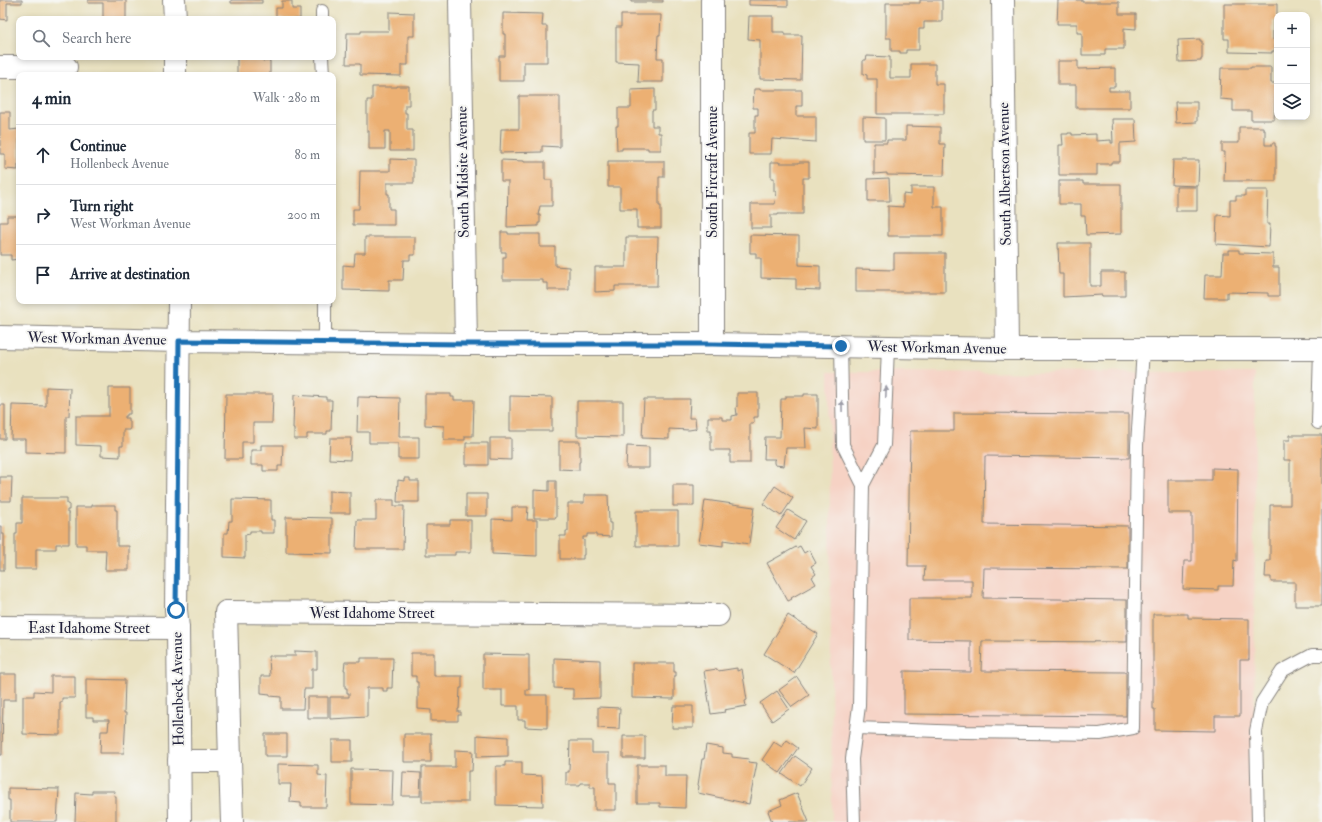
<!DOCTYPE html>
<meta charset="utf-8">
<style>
body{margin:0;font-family:"IM FELL Double Pica",serif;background:#f6f6f7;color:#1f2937}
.controls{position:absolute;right:12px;top:12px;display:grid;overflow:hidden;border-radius:8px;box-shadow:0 2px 6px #0003}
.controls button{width:36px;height:36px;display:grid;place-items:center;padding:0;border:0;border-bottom:1px solid #e0e1e3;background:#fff;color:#1f2937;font:20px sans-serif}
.stop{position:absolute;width:12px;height:12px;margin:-9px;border:3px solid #1f6fb2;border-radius:50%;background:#fff}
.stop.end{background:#1f6fb2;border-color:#fff;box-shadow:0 1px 4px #0008}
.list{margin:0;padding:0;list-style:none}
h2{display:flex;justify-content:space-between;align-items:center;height:52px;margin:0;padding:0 16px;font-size:17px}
h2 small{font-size:13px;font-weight:400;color:#747a83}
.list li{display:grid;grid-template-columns:26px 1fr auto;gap:12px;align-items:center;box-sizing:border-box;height:60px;padding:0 16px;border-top:1px solid #e0e1e3}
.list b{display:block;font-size:15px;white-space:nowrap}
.list p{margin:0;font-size:13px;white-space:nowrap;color:#747a83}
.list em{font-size:13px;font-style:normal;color:#747a83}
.icon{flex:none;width:22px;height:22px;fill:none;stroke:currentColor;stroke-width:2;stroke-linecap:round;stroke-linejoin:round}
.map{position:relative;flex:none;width:1322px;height:822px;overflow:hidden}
.search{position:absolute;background:#fff;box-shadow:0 2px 6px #0003;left:16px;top:16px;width:320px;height:44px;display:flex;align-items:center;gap:10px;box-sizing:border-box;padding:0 14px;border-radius:8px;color:#747a83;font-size:15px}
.panel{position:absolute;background:#fff;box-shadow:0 2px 6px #0003;left:16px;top:72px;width:320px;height:232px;border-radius:8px}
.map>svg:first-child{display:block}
</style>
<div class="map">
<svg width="1322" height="822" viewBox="0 0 1322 822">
<rect width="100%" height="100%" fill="#f6f6f2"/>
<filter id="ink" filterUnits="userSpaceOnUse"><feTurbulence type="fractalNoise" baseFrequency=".025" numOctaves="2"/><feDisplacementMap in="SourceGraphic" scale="8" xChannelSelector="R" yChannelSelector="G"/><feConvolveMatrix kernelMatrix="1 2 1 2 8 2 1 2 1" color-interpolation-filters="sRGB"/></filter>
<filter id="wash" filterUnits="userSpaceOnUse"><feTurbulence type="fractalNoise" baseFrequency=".012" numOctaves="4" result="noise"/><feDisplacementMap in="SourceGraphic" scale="16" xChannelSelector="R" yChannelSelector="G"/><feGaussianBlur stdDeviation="0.9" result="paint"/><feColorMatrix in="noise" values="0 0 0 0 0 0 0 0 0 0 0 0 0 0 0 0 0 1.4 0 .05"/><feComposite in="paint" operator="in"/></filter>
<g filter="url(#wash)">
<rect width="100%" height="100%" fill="#e9e1bf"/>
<path fill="#f6d2c4" d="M829 372 1255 373 1254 822H832Z"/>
<g id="blocks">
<path fill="#ecb073" d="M0 0H22V3H7V20L0 19Z
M88 0H126V19H103V3H88Z
M231 0H262V3H231Z
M631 0H663V2H631Z
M749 0H788V6L749 5Z
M920 0H942V22H924V29H919V50H906V53H900V51H891V38H886V3H920Z
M1058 0H1082V2H1119V14H1136V29L1124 28V49H1105V55H1082V33H1077V24H1057Z
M282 1H292V9H300V19H276V8H282Z
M1224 4H1277V21H1273V40H1275V51H1272V53L1229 52V39H1224Z
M389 12 414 13V36H408V65H401V76L360 75V64H346L347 33H361V31H389Z
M503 13 543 14 542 26H547V62H524V81H499V56H505V34H503Z
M621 15H661L660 35H658L657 58H663V82H638L639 63 616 62V27H621Z
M749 16H773V32H785V35H802L801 80 760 79V40L748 39Z
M1200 39V41H1202V59H1201V61L1179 62 1178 40Z
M867 56 890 57V78H911V64H935V84H944V114H877V79H867V75L863 74V60H866Z
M237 57H263V61H270V75H237Z
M1058 61H1078V69L1115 68V87H1109V91H1130V108H1076V85H1058Z
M1251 67H1271V83H1276L1274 120H1251V111H1233V100L1220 99 1221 68H1251Z
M397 86H409V105H405V113H407V130H413V151H390V131H385V149H369V131H367V100H372V87H397Z
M655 89V110H652V126H658V133H661V150H648V148H622V150H617L616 126H618V108H631V90Z
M754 89H760V90H802V106H796V116H816V142L772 139 771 154H749V133H755V115H758V108H753Z
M519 96H560V147L542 146V152L500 153 501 129H519Z
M1175 102H1197V122L1176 123Z
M0 112H10V130L19 129V165H18V170L5 169V154H0Z
M863 117 885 118V140H863Z
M1112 119H1135L1136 142 1120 143V162H1111V164H1097V175H1059V145H1063L1062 134H1068V133H1072V135L1096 134V141L1111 140V143H1113Z
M906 126 940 127V144H945L944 176 887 175V173L874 174V143H887V140H906Z
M1239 127H1263V130H1265V145H1272V143H1275V146H1276V181H1224L1225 152H1222V143H1239Z
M390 159 414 160V183H387V194H389V209H394V225H353V209H359L360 171H390Z
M501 160 524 161V162H545V180H552V206H540L538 215H540V223H538V226L507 227 508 181H501Z
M1173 160H1199L1198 186 1172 185Z
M608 161H664V177H659V206H661V228H637V209H620V187H608Z
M771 162H779V163H799V162H809V178H803V214H778V215H771V228H751V204H775L776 191H774V178H771Z
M889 178 890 201H868V179Z
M1059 181H1083V184H1121V234L1086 235 1085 216H1081V204H1059Z
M911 187H934V207H943V236H888V206L903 207V194L911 195Z
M1176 187H1197V211H1176Z
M1245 190H1268L1267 224H1270L1269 247 1216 244 1217 215 1230 216V200H1236V196H1245Z
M7 216H19V259L11 260V255H0V222H7Z
M501 232H508V234H540V247H555V266L569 267V290H548V283H543V280H503V257H506V252H501Z
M750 235 799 236V265L820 266V290L796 289V279L761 278V258H756V253H750Z
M365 237H415V255H410V260H404L403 280H389V291L343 290V265L354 266 355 253H365Z
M626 237H658L657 286H615V291L595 292V267H626Z
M1058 243H1090V286H1101V272H1125V296H1102V295L1063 297V274H1059Z
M1229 250H1239V253L1273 254V267H1279V296H1268V293L1227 292V298H1204L1205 275H1222L1223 253H1229Z
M894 253H945V292H856V269L894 270Z
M46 387 70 388 69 416H66V453L25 452V439H11L12 405 46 406Z
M109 388H130V414H127V416H125V418H128V421H130V428L129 430H123V446H120V457L101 456V446L76 445V416H109Z
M737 393H758V417H754V423H750V463H730V450H711V430H708V417H722V420H732V416L737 415 736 407H737Z
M226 394H273L272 423H253V442H242V459H225Z
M425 394H451V397H454V400H474L473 436H465V440H444V426L425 425Z
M804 394H818V429L805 428 806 448H786L784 466 775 465 774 463V460L775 459H764L765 437H780L781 399H786V396H804Z
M294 395 326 397V400H332L331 431H327V434H307V439H294V428H293Z
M510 396 552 397V431H510Z
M358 397 400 398 399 437H419V459H398V443H369V432H357Z
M644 399H690L689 418H695L696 428 695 429 689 430 669 429V439L642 438Z
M577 401H623V437L577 436Z
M0 405H5V439H0Z
M954 413 1129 414V458L985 456 984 524 1128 526V569L984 568 983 598 1127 600V642L982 641 981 671 1126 672V716L904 714V671L971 672V641L909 640V598H972V580H924L925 566H908L910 431H954Z
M1290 435H1322V606H1295V582H1271V577H1265L1266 561H1270V505H1290V460H1284V440H1290Z
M330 438H351L350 460 329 459Z
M490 438H511V460L490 459Z
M559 441H580V462H579V470L559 469Z
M466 443H488V465H466Z
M261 445H283L282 466H278V471H263V465H251V450H261Z
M627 446 649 447V468H626Z
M1212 468 1238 469 1237 561 1234 560 1233 586H1218V590L1183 589 1184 561H1192V513H1168V480H1212Z
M0 477H12L11 501H0Z
M404 478H410V481H419V502H397L398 480 404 481Z
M549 481H556V518H534V490L549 491Z
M673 485H694V506H673Z
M775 486 793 498 781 516 763 504Z
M329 491 350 492V513H329Z
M466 494H487V516H466Z
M584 495H608L609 523H611V537L596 536V534H587V537H583V540H584V555H583V559H560V536H566V531H568V503H584Z
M22 498H67V504H69V510H67V513H69V544H56V549H36V569H15V534H17V523H22Z
M232 499 271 500V520H274V533H261V531H250V534L245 535V558L224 557V533H228L229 521H232Z
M376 500H394V506H404L403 549H356L357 520H376Z
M705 500 754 507 749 544 723 540V546L699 543Z
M92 505H115V510H117V546H129V570H105L106 550H86V545H76V507H92Z
M512 507H528L527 520H537V556L492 554V519L512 520Z
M788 510 806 521 794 540 776 528Z
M636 511H678V546H636Z
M286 517 332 518V553L286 552Z
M450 520H471V552H455V555H426V525H450Z
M0 526H2V534H4V570H0Z
M800 546 804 553 809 550 816 563 811 566 816 574 812 577 816 584 791 598 792 599 788 601 767 563 796 547V548Z
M1153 614H1188V618L1249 619V660H1240V716H1215V731L1155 730V709H1153Z
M788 615 818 634 794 673 764 654Z
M295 651 317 652V669H312V689H304L303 709H281V697L270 696V694L261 693V676H270L269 656H295Z
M411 653H434V676H462V688H460L459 709H458V712H461V715H458V721H431V710L418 709V682H416V676H411Z
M483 654 529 655V690H526V695H547V728L525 727V720H518V706H502V690H483Z
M361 658H393L392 688H387V691H383V688H367V717L330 719V697H349V693H347V688H345V670H344L345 662H361Z
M554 658 600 660V698L573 699V689L554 688Z
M632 663H674V672H676V676H674V699L632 698Z
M737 668V671L742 669 747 700 745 701 746 706 724 710 725 712 711 714 704 671 717 669 718 671Z
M0 674H16V700H3L2 755H0Z
M51 676H75V698H62V702H60V735L23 734V696H34V691L51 692Z
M797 677 809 695 792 707 779 690Z
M86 679 125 680 124 713H126L124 753H100L101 731H108L109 720H93V717H86Z
M777 691 789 709 772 721 760 703Z
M307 697H328V718H307Z
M673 706H693V728H672Z
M598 707 620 708 619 729 598 728Z
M265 734H287V756H265Z
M404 734H431V762H404Z
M477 735 508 737V756L477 757Z
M623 736H645V758H623Z
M332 740H352V762H332Z
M787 740 798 748 780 773 762 760 774 742 782 747Z
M570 741H592V753H609V783H616V810H595V787H590V783H580V785H566V772H569Z
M706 745 723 748V753L732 754V757L749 759 748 762 757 763 749 804 698 793 699 786 698 785 702 759H704Z
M455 750 473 751 472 771H468V802H422V767H455Z
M795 756 812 768 800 786 782 774Z
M505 762H522V775L542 776 543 806 496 805V766H505Z
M278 764 318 765V775L327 776 326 807H301V803L290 802 291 784H278Z
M637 765H665V776H686L685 808 660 807V803H637Z
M351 769 393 770 392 805 351 804Z
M403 772 421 773 420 796H402Z
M8 788 59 789 57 822H10V800H8Z
M92 791H115L114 796H116V822H75L76 793 92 794Z
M797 793 809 822H772L768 811 782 805 780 800Z"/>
</g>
</g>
<g filter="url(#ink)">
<use href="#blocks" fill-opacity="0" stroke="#86827d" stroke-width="1"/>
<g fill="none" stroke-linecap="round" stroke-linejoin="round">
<defs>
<path id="service" d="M322 11V19
M322 57 323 75
M325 301V343
M841 346 843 445 863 485 859 706 852 759 854 822
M1318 423 1320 349
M863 485 884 445 888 347
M857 728 964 732 1100 734 1133 728 1137 445 1143 349
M1258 822 1256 731 1262 702 1282 671 1312 655H1322"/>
<path id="minor" d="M460 0 466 344
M712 0V344
M1003 0 1007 349
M0 67H66
M0 627 178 628
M179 761H230L226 612 718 615
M230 761 232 822"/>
<path id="tertiary" d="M174 0 175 19
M175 57V75
M179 301 176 610 178 628 180 822
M0 337 179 341 466 344H712L1007 349H1322"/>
</defs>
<use href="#service" stroke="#86827d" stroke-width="14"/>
<use href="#minor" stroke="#86827d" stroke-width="24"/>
<use href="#tertiary" stroke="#86827d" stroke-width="24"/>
<use href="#service" stroke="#fff" stroke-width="12"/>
<use href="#minor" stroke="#fff" stroke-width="22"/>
<use href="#tertiary" stroke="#fff" stroke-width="22"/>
</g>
<defs><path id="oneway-solid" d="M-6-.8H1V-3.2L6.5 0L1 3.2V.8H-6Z"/></defs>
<g fill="#9c9ca7">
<use href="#oneway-solid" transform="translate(886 392) rotate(-88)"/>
<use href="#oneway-solid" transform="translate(842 406) rotate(-91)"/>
</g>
</g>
<g fill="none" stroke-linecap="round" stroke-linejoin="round" filter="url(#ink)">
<path stroke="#1f6fb2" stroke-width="5" d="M176 610 179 341 466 344H712L841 346"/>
</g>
<g text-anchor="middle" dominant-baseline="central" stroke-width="4" stroke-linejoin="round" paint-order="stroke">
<g font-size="15" fill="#22223b" stroke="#f6f6f2">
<text transform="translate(463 172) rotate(-91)">South Midsite Avenue</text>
<text transform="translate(712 172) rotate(-90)">South Fircraft Avenue</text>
<text transform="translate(1005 174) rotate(-91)">South Albertson Avenue</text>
<text transform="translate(97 339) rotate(1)">West Workman Avenue</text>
<text transform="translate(937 348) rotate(1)">West Workman Avenue</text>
<text x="372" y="613">West Idahome Street</text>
<text x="89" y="628">East Idahome Street</text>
<text transform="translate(178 689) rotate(-91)">Hollenbeck Avenue</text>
</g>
</g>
</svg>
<div class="controls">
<button>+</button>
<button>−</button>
<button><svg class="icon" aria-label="layers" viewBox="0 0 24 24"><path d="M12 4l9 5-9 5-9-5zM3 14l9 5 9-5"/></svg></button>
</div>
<div class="stop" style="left:176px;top:610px"></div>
<div class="stop end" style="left:841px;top:346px"></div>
<div class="search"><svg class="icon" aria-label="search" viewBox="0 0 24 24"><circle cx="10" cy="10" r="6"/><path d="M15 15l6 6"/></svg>Search here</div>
<section class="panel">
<h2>4 min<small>Walk · 280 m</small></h2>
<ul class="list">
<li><svg class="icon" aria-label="ahead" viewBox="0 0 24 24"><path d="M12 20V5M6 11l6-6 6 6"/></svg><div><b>Continue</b><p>Hollenbeck Avenue</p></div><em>80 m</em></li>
<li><svg class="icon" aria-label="right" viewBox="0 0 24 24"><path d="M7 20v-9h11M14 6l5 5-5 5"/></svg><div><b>Turn right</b><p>West Workman Avenue</p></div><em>200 m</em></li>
<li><svg class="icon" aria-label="arrive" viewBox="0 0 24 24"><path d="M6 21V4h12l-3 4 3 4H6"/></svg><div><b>Arrive at destination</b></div></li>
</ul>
</section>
</div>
